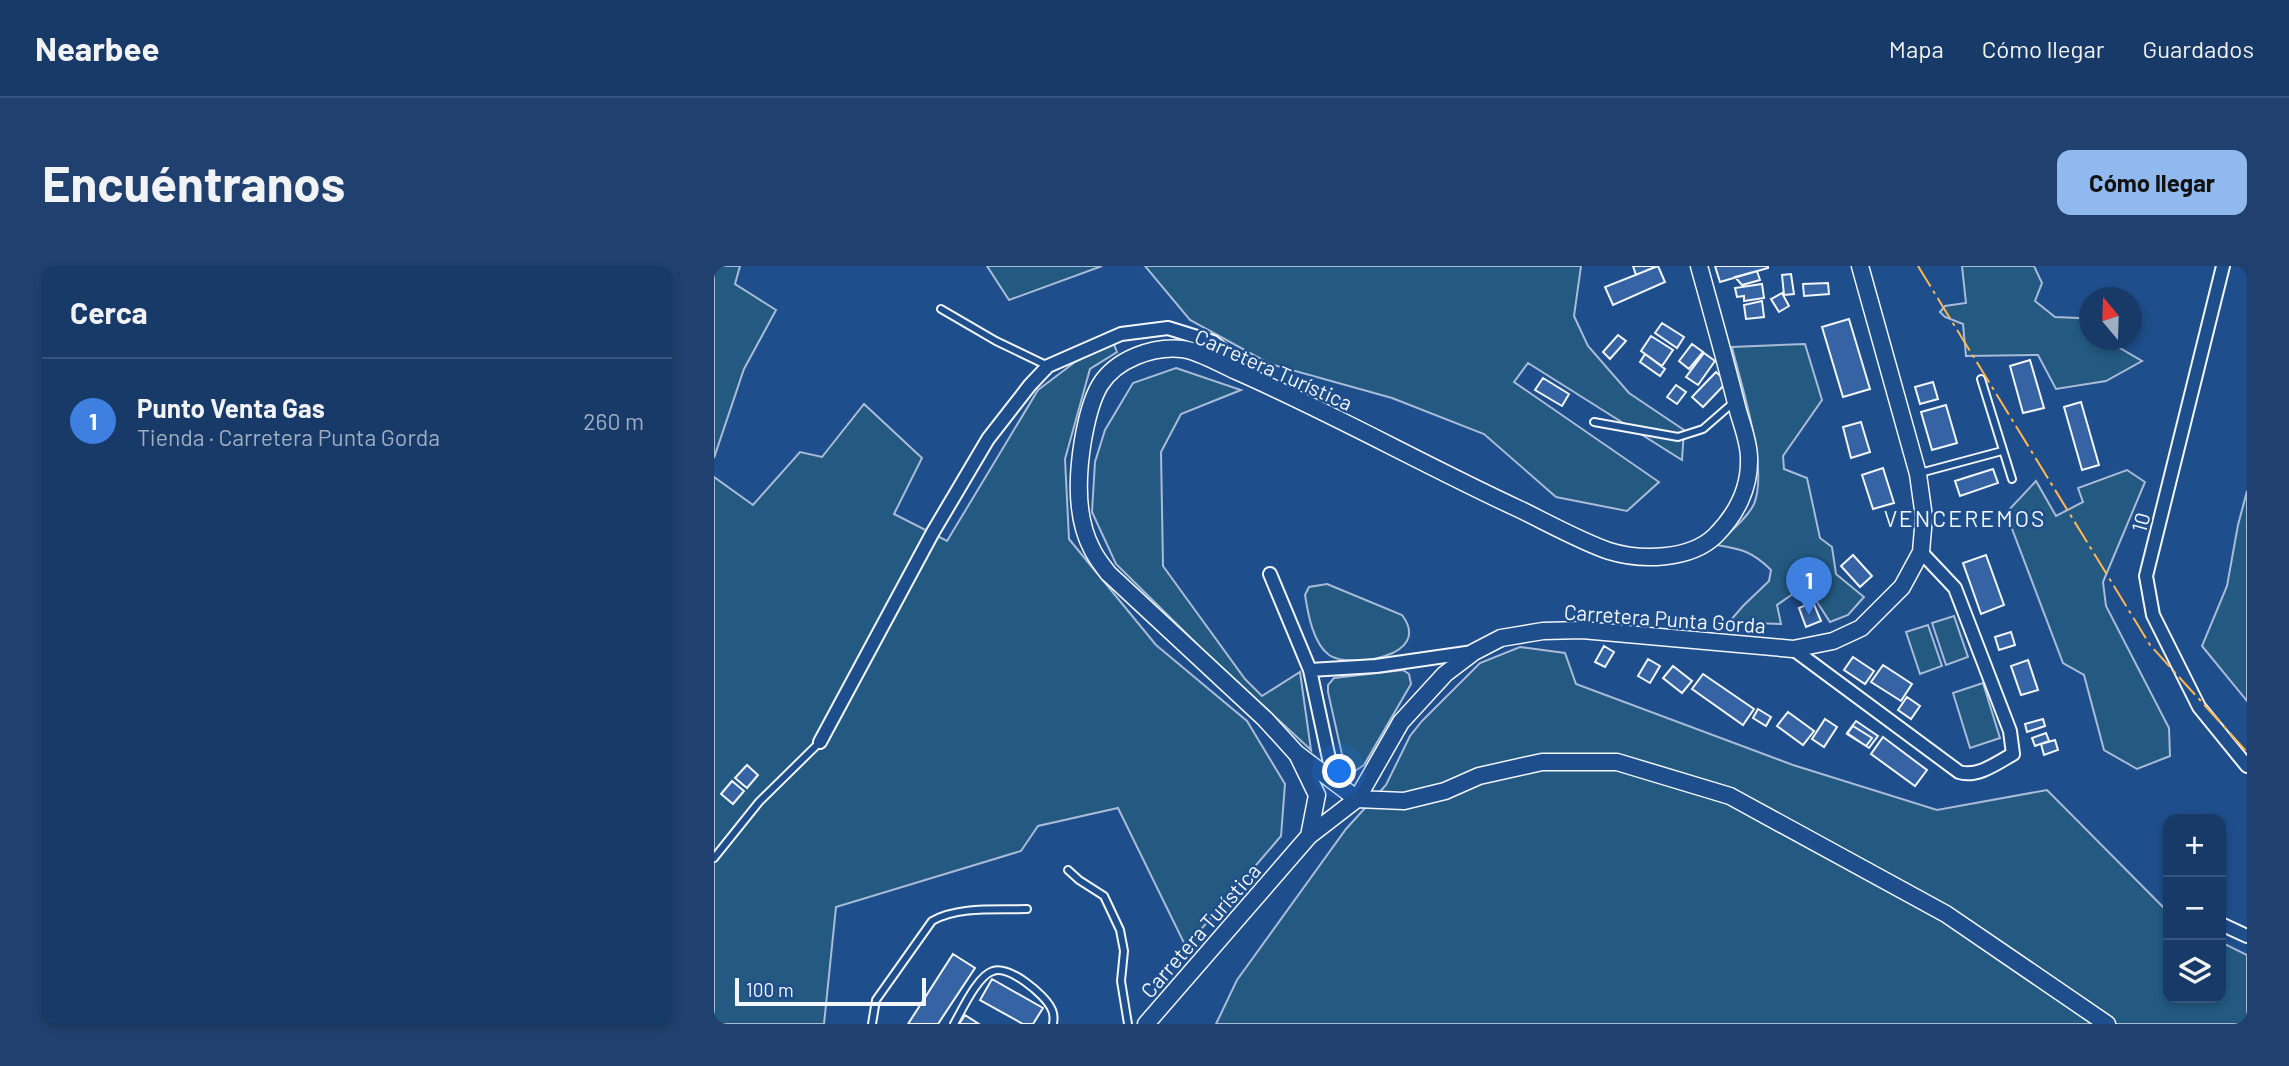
<!DOCTYPE html>
<html lang="es">
<meta charset="utf-8">
<style>
body{margin:0;font-family:Barlow,sans-serif;background:#20416f;color:#f1f3f6}
.controls{position:absolute;right:21px;bottom:21px;display:grid;overflow:hidden;border-radius:14px;box-shadow:0 4px 10px #0003}
.controls button{width:63px;height:63px;display:grid;place-items:center;padding:0;border:0;border-bottom:2px solid #36547d;background:#173a69;color:#f1f3f6;font:35px sans-serif}
.compass{position:absolute;left:1365px;top:21px;width:63px;height:63px;border-radius:50%;background:#173a69;box-shadow:0 4px 10px #0003;rotate:341deg}
.scale{position:absolute;left:21px;bottom:18px;width:191px;box-sizing:border-box;padding-left:7px;border:4px solid #f2f6ff;border-top:0;font-size:19px;line-height:24px;white-space:nowrap;color:#f2f6ff;-webkit-text-stroke:5px #1f4e8c;paint-order:stroke}
.you{position:absolute;left:626px;top:506px;width:24px;height:24px;margin:-18px;border:5px solid #fff;border-radius:50%;background:#1a73e8;box-shadow:0 0 0 10px #1a73e833}
.badge{display:grid;place-items:center;width:46px;height:46px;border-radius:50%;background:#90b9f0;color:#fff;font-size:23px;font-weight:700}
.pin{position:absolute;translate:-50% -58px;filter:drop-shadow(0 2px 4px #0008)}
.pin::after{content:'';position:absolute;top:37px;width:24px;height:21px;background:inherit;clip-path:polygon(0 0,100% 0,50% 100%)}
.list{margin:0;padding:0;list-style:none}
h2{display:flex;justify-content:space-between;align-items:center;height:91px;margin:0;padding:0 28px;font-size:30px}
h2 small{font-size:23px;font-weight:400;color:#9eadc0}
.list li{display:grid;grid-template-columns:46px 1fr auto;gap:21px;align-items:center;box-sizing:border-box;height:126px;padding:0 28px;border-top:2px solid #36547d}
.list b{display:block;font-size:26px;white-space:nowrap}
.list p{margin:0;font-size:23px;white-space:nowrap;color:#9eadc0}
.list em{font-size:23px;font-style:normal;color:#9eadc0}
.icon{flex:none;width:38px;height:38px;fill:none;stroke:currentColor;stroke-width:2;stroke-linecap:round;stroke-linejoin:round}
.map{position:relative;flex:none;width:1533px;height:758px;overflow:hidden;border-radius:14px}
header{display:flex;align-items:center;gap:42px;box-sizing:border-box;height:98px;padding:0 35px;background:#173a69;border-bottom:2px solid #36547d}
header strong{font-size:33px}
nav{display:flex;gap:38px;margin-inline-start:auto;font-size:24px}
.intro{display:flex;align-items:center;justify-content:space-between;box-sizing:border-box;height:168px;padding:0 42px}
h1{margin:0;font-size:49px}
.button{padding:18px 32px;border-radius:14px;background:#90b9f0;color:#111;font-size:24px;font-weight:700}
main{display:flex;gap:42px;padding:0 42px}
aside{flex:1;background:#173a69;border-radius:14px;box-shadow:0 4px 10px #0003}
.map>svg:first-child{display:block}
</style>
<header>
<strong>Nearbee</strong>
<nav><a>Mapa</a><a>Cómo llegar</a><a>Guardados</a></nav>
</header>
<div class="intro"><h1>Encuéntranos</h1><a class="button">Cómo llegar</a></div>
<main>
<aside>
<h2>Cerca<small></small></h2>
<ul class="list">
<li><span class="badge" style="background:#3f7fe0">1</span><div><b>Punto Venta Gas</b><p>Tienda · Carretera Punta Gorda</p></div><em>260 m</em></li>
</ul>
</aside>
<div class="map">
<svg width="1533" height="758" viewBox="0 0 1533 758">
<rect width="100%" height="100%" fill="#1f4e8c"/>
<path fill="#245a82" stroke="#a8bbd7" stroke-width="2" d="M0 0H26L21 18 62 44 30 103 0 192Z
M273 0H388L295 34Z
M431 0H867L860 50 874 80 915 127 970 164 968 194 814 97 800 116 945 216 913 245 842 231 770 168 678 132 556 98 476 54Z
M1248 0H1320L1328 17 1321 35 1341 51 1365 52 1375 60 1376 74H1392L1428 95 1392 115 1342 123 1324 89 1252 90 1249 58 1231 51 1226 46 1231 40 1252 37Z
M399 76 403 86 376 103 351 193 355 273 442 379 533 455 571 518 567 570 472 681 404 542 324 560 307 585 122 641 110 758H0V211L39 239 86 186 108 191 150 138 208 192 180 248 233 275 324 124 361 96Z
M1091 78 1108 134 1069 190 1070 203 1093 212 1106 272 1118 281 1122 308 1150 331 1134 349 1116 356 1092 319 1063 339 1067 358 1015 356 1029 340 1055 315 1057 304C1039 286 1028 283 1003 279 1014 267 1033 253 1040 238 1055 202 1027 119 1018 81Z
M462 102 527 124 467 148 447 186 449 300 531 413 548 430 586 406 597 484 488 383 402 298 378 246 381 196 391 164 419 117Z
M1413 204 1431 216 1389 316 1392 340 1455 462 1456 490 1423 503 1390 484 1370 409 1349 397 1292 247 1322 215 1342 250 1369 236 1364 222Z
M1533 225V435L1488 380 1513 320 1524 259Z
M613 318 688 349C720 391 635 403 615 389 599 377 594 348 591 329L595 321Z
M1240 350 1254 391 1232 399 1218 357Z
M1214 359 1228 400 1206 408 1192 366Z
M806 381 851 387 862 418 1079 499 1223 544 1333 524 1454 646V732H1507V676L1533 689V758H502L523 714 632 563 672 519 696 470 708 455 766 397Z
M689 404 695 408 697 418 650 499 641 505 631 502 614 426V419L620 412Z
M1269 417 1286 472 1256 482 1239 427Z"/>
<path fill="#3563a3" stroke="#f2f6ff" stroke-width="2" d="M919 0H943L922 9Z
M944 0 951 16 899 39 891 21Z
M1001 0H1054V2L1006 16Z
M1043 5 1046 14 1028 19 1021 11Z
M1077 8 1080 28 1070 29 1068 9Z
M1114 17 1115 28 1090 30 1089 18Z
M1048 18 1050 32 1030 35V30L1023 31 1021 22Z
M1068 27 1075 40 1065 46 1057 33Z
M1048 35 1050 51 1032 53 1030 39Z
M1135 53 1156 123 1129 131 1108 61Z
M948 57 970 71 963 82 941 67Z
M904 69 912 75 896 93 889 86Z
M937 70 959 84 948 100 927 85Z
M978 78 989 86 975 103 965 95Z
M990 87 1001 95 984 119 972 111Z
M931 88 951 103 946 110 926 96Z
M1316 94 1330 142 1309 147 1296 100Z
M1002 106 1013 116 989 141 978 131Z
M829 112 855 128 848 140 821 124Z
M1219 116 1224 133 1206 138 1201 121Z
M962 119 972 126 963 138 953 131Z
M1367 136 1385 199 1368 204 1350 141Z
M1232 139 1243 177 1218 184 1207 146Z
M1147 156 1156 186 1137 192 1129 161Z
M1169 202 1180 237 1159 243 1148 209Z
M1279 203 1284 217 1246 230 1241 215Z
M1139 289 1158 310 1146 321 1127 300Z
M1272 289 1290 339 1267 348 1249 297Z
M1099 336 1107 355 1092 361 1085 342Z
M1297 366 1301 379 1285 384 1281 371Z
M890 380 900 386 891 401 881 396Z
M1139 391 1160 405 1151 418 1130 404Z
M934 393 946 400 936 417 924 410Z
M1314 394 1324 424 1307 429 1297 400Z
M1169 399 1198 418 1187 435 1157 416Z
M959 400 978 415 968 427 949 412Z
M989 408 1040 443 1029 459 978 423Z
M1193 431 1206 440 1197 453 1184 444Z
M1044 443 1057 451 1052 460 1039 452Z
M1074 446 1100 465 1089 479 1063 460Z
M1111 453 1123 461 1110 481 1098 473Z
M1329 453 1331 460 1313 466 1311 458Z
M1142 455 1164 470 1155 482 1133 467Z
M1139 460 1158 472 1152 480 1133 468Z
M1332 467 1335 475 1321 480 1318 472Z
M1169 471 1213 504 1201 520 1157 488Z
M1341 474 1344 484 1330 489 1327 478Z
M33 499 44 509 33 522 21 512Z
M18 515 30 525 19 538 7 528Z
M239 688 261 702 224 758H194Z
M278 713 329 742 319 758H309L266 734Z
M251 749 265 758H245Z"/>
<g fill="none" stroke-linecap="round" stroke-linejoin="round">
<defs>
<path id="lane" d="M227 43 282 75 334 100
M1267 113 1298 213
M880 156 964 171 989 163 1020 136
M1206 207 1288 185
M0 592 45 536 106 476
M354 604 365 614 390 630 406 664 410 685 407 715 414 758
M158 758 162 734 218 655C244 640 283 644 313 643
M240 758C248 744 264 709 279 705 295 699 330 728 337 742 340 747 340 752 339 758"/>
<path id="street" d="M1509 0 1432 310 1439 349 1485 441 1533 500
M556 308 596 404 620 516
M1079 383 1245 506C1263 512 1283 497 1299 488L1296 465 1241 322 1207 286
M596 404 662 400 759 386
M106 476 219 266 274 173 316 119 334 100 407 68 454 62 499 76 539 108
M1507 658 1533 670"/>
<path id="secondary" d="M584 490 603 529 595 570
M643 533 582 487 551 453 394 307C389 300 382 292 378 283 361 251 363 210 369 174 372 157 377 134 386 119 402 93 439 80 468 83 485 85 506 98 522 105 618 147 710 199 805 243 832 256 868 276 895 285 927 295 976 294 1001 270 1022 249 1036 222 1035 192 1035 175 1027 157 1023 141 1011 93 998 47 985 0
M643 533 690 535 731 525 765 510 828 496H903L1016 530 1232 648 1393 758
M432 758 595 570 643 533 687 456 731 408 760 386 787 372 829 365 868 364 1079 383 1119 375 1147 362 1188 321 1207 286 1210 251 1204 208 1146 0"/>
</defs>
<use href="#lane" stroke="#f2f6ff" stroke-width="10"/>
<use href="#street" stroke="#f2f6ff" stroke-width="16"/>
<use href="#secondary" stroke="#f2f6ff" stroke-width="19"/>
<use href="#lane" stroke="#1f4e8c" stroke-width="6"/>
<use href="#street" stroke="#1f4e8c" stroke-width="12"/>
<use href="#secondary" stroke="#1f4e8c" stroke-width="16"/>
<path stroke="#ffb74d" stroke-width="2" stroke-dasharray="24 5 3.5 5" stroke-linecap="butt" d="M1204 0 1436 379 1533 486"/>
</g>
<g text-anchor="middle" dominant-baseline="central" stroke-width="5" stroke-linejoin="round" paint-order="stroke">
<g font-size="21" fill="#f2f6ff" stroke="#1f4e8c">
<text transform="translate(560 103) rotate(24)">Carretera Turística</text>
<text transform="translate(1426 256) rotate(-75)">10</text>
<text transform="translate(951 352) rotate(4)">Carretera Punta Gorda</text>
<text transform="translate(486 664) rotate(-49)">Carretera Turística</text>
</g>
<g font-size="23" letter-spacing="2" fill="#f2f6ff" stroke="#1f4e8c">
<text x="1251" y="252">VENCEREMOS</text>
</g>
</g>
</svg>
<div class="controls">
<button>+</button>
<button>−</button>
<button><svg class="icon" aria-label="layers" viewBox="0 0 24 24"><path d="M12 4l9 5-9 5-9-5zM3 14l9 5 9-5"/></svg></button>
</div>
<svg class="compass" viewBox="-18 -18 36 36"><path d="M0-13l5 13h-10z" fill="#e53935"/><path d="M0 13l5-13h-10z" fill="#9eadc0"/></svg>
<div class="scale">100 m</div>
<div class="you"></div>
<div class="pin badge" style="left:1095px;top:349px;background:#3f7fe0">1</div>
</div>
</main>
